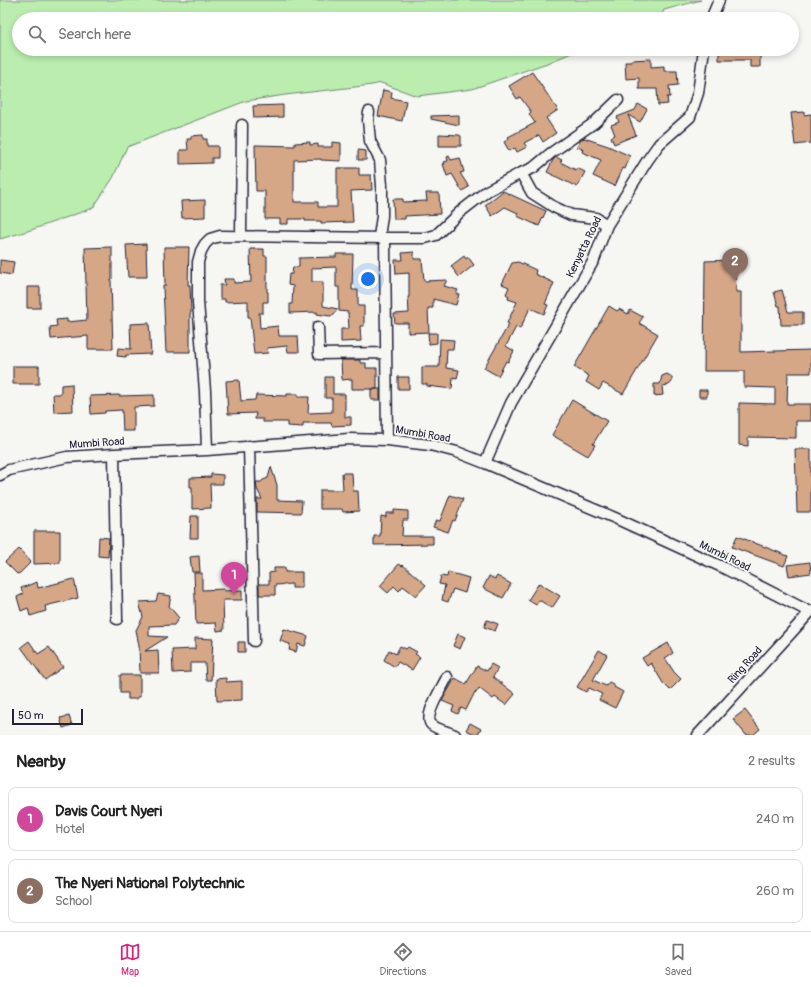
<!DOCTYPE html>
<style>
body{margin:0;font-family:Pangolin,sans-serif;background:#f6f6f6;color:#222}
.scale{position:absolute;left:12px;bottom:10px;width:71px;box-sizing:border-box;padding-left:4px;border:2px solid #22223b;border-top:0;font-size:11px;line-height:14px;white-space:nowrap;color:#22223b;-webkit-text-stroke:3px #f6f6f2;paint-order:stroke}
.you{position:absolute;left:368px;top:279px;width:14px;height:14px;margin:-10px;border:3px solid #fff;border-radius:50%;background:#1a73e8;box-shadow:0 0 0 6px #1a73e833}
.badge{display:grid;place-items:center;width:26px;height:26px;border-radius:50%;background:#db2777;color:#fff;font-size:13px;font-weight:700}
.pin{position:absolute;translate:-50% -33px;filter:drop-shadow(0 1px 2px #0008)}
.pin::after{content:'';position:absolute;top:21px;width:14px;height:12px;background:inherit;clip-path:polygon(0 0,100% 0,50% 100%)}
.list{margin:0;padding:0;list-style:none}
h2{display:flex;justify-content:space-between;align-items:center;height:52px;margin:0;padding:0 16px;font-size:17px}
h2 small{font-size:13px;font-weight:400;color:#767676}
.list li{display:grid;grid-template-columns:26px 1fr auto;gap:12px;align-items:center;box-sizing:border-box;height:64px;margin:0 8px 8px;padding:0 8px;border:1px solid #e0e0e0;border-radius:8px}
.list b{display:block;font-size:15px;white-space:nowrap}
.list p{margin:0;font-size:13px;white-space:nowrap;color:#767676}
.list em{font-size:13px;font-style:normal;color:#767676}
.icon{flex:none;width:22px;height:22px;fill:none;stroke:currentColor;stroke-width:2;stroke-linecap:round;stroke-linejoin:round}
.map{position:relative;flex:none;width:811px;height:735px;overflow:hidden}
.search{position:absolute;background:#fff;box-shadow:0 2px 6px #0003;left:12px;right:12px;top:12px;height:44px;display:flex;align-items:center;gap:10px;box-sizing:border-box;padding:0 14px;border-radius:22px;color:#767676;font-size:15px}
.sheet{height:196px;background:#fff}
nav{display:flex;justify-content:space-around;align-items:center;box-sizing:border-box;height:56px;border-top:1px solid #e0e0e0;background:#fff;font-size:11px;color:#767676}
nav a{display:grid;justify-items:center;gap:2px}
nav .on{color:#db2777}
.map>svg:first-child{display:block}
</style>
<div class="map">
<svg width="811" height="735" viewBox="0 0 811 735">
<rect width="100%" height="100%" fill="#f6f6f2"/>
<filter id="ink" filterUnits="userSpaceOnUse"><feTurbulence type="fractalNoise" baseFrequency=".025" numOctaves="2"/><feDisplacementMap in="SourceGraphic" scale="8" xChannelSelector="R" yChannelSelector="G"/><feConvolveMatrix kernelMatrix="1 2 1 2 8 2 1 2 1" color-interpolation-filters="sRGB"/></filter>
<g filter="url(#ink)">
<path fill="#baedae" stroke="#6e8874" d="M0 0H701L664 10 660 19H19V49H581L550 62 472 89 417 96 381 83 372 85 285 95 246 101 127 147 113 178 93 208 31 230 0 239Z"/>
<path fill="#d5a786" stroke="#22223b" d="M733 49H757V51L760 50V67H750V60H719V52H733Z
M651 59V67L664 66V71H677L678 85 669 86 670 97H667L668 104 658 105 657 89H639V78L626 79 625 62H631V60Z
M532 72 558 110 546 118 556 133 543 142 539 135 524 143 527 147 517 152 515 148 509 151 504 142 509 139 508 137 535 123 529 114 531 112 520 97 517 99 509 86Z
M383 90 392 92 391 98 406 101 402 121 378 116Z
M638 104 647 109 640 122 628 115 636 135 614 144 611 137 615 135 611 125 619 122 617 117 635 110Z
M283 105V117L254 118 253 106Z
M804 112V115L811 114V143L795 145 791 113Z
M459 115V125L431 119V116Z
M439 134 459 135 461 136V146H439Z
M203 135V139H207V146H218V158H212V163L180 164V150H188L187 139H191V136Z
M584 138 608 146 630 156 625 169 623 168 615 186 593 176 601 160 582 152 583 149 577 147 580 141Z
M310 142V145L318 144V147H332V142L341 143V161L321 160V159L294 160V202H318V207H337V168H359V175H371L372 190 351 191 353 222 321 223V221H305V219H288V224H280V219H265V191H256L255 145 295 146V143Z
M358 150 366 151V160H358Z
M449 156 451 160 460 158 464 172 460 173 469 187 462 191 452 174 447 176 443 164H445L444 162 448 161 447 157Z
M556 157 562 160 560 162 576 170 577 168 585 172 577 187 547 172 553 160Z
M503 191 546 211 539 226 517 216 518 213 505 207 492 216 485 205Z
M426 193H439L440 214 405 216V219H394L393 199H403V202L427 201Z
M205 200V217L182 218 181 201Z
M146 244 147 277H128L126 245Z
M112 247V279L111 280 113 349H88V336L51 339 50 327 57 326 56 320 67 319V322L87 320 85 248Z
M164 247H189L188 285H190L191 313H190V352H166L163 286H165Z
M250 249H264V256H267V292H268V302H263V313H259L260 328 278 326 279 336H298L299 352H288L287 346 267 348 268 353 254 354 250 317H248V301L225 302V299H220V285H225L224 279H234V283L251 282Z
M414 252V259H422L424 281 447 280 444 286 458 290 456 294H459L456 305 433 299V308H428L429 332 408 333V323H395L394 314 409 313 408 297H409V273L396 274 395 260H403L402 253Z
M336 254H353L352 290H358V306H364V326H360L361 341 341 342V329H349L348 312 339 311V287H336V267L312 268V282H323V306L338 309 333 315 330 316 317 314V312L290 313V304H292L293 286 288 285 289 274H292L293 267H299V258L336 257Z
M464 256 466 259 468 257 474 265 459 277 451 266Z
M0 260 14 262 12 275 0 273Z
M735 260 736 292H741V352L811 350V373H788L787 404H811V421H796V438L748 437V446L739 445V403L775 404V388L744 387V371H704L705 261Z
M518 262 536 270 535 274 554 283 545 304 548 305 544 314 530 308 520 329 516 327 506 346 514 351 508 362 506 361 498 376 484 368 509 324 507 323 517 302 508 299 509 296 506 294 509 287 502 284 512 263Z
M27 287H40V308H27Z
M782 290 788 312H803V325H781L780 306H778L774 292Z
M609 306 617 311 619 309 628 314 630 310 643 317 639 323 658 334 623 394 603 383 599 390 586 382 589 376 574 367Z
M149 323 151 354 126 355V357L117 356 118 348 131 349 130 324Z
M428 333H437V343L429 344Z
M440 339 454 340 453 349H447L446 368 459 370 457 378 453 377 452 389 427 386V384H422V367H439Z
M341 360H360V363H366V368H377V389H352V379L342 380Z
M13 366H39V384H13Z
M667 374 672 377V382L669 385 662 386 663 395 654 396V384H660L662 376Z
M325 377H333V394H345V417H351V425L332 426 331 423H303V427L287 426V422H263V419H255L256 413 228 414 226 381 239 380 241 401 255 400 256 395 287 396V394H298V397H309L308 413 332 412V398H325Z
M398 377H409V389H398Z
M72 384 73 411 54 412 53 394H61V385Z
M371 389H380V400H371Z
M699 390H707V397H699Z
M119 395V396L154 395V406L134 407V431H123L122 410 105 411V413L91 414 90 396Z
M572 400 607 421 593 444 595 445 588 456 552 435Z
M795 449H811V512H797Z
M271 467 277 485V500L302 501 301 513 257 512V499H262L257 489 256 482H261L263 480 268 478Z
M342 473H352L353 491H358L359 511 343 512 342 509H320V490H343Z
M211 474 223 475V484H210L211 508 192 509V487H190V478L211 477Z
M450 495 463 499 455 521 453 520 448 532 433 527 436 520 440 521Z
M394 510 408 511V520H403L402 536H433V544L374 545V536H380L381 516 386 517V513H394Z
M191 516H198V538H190Z
M34 531H60V563L34 564Z
M737 536 788 556 784 566 732 547Z
M99 537 109 538 108 557 98 556Z
M19 549 31 562 20 573 17 574 5 562Z
M199 556 200 572H192L190 557Z
M810 562 811 573 789 576 787 565Z
M399 564 402 566 403 565 426 585 416 596 403 586 399 591 394 586 388 593 380 586Z
M274 568H285V572H302V588H292V584L275 585V595H259V584H269V573L274 572Z
M448 572 469 578 465 593 453 589 448 602 442 600 445 585 439 584 441 576 447 577Z
M194 573H202V590L224 589V591L242 590V600H223L224 630 217 631 216 623 196 624Z
M489 576 495 579 497 576 511 584 503 598 483 588Z
M74 579 78 598 45 606 46 611 30 616 28 608 21 611 17 597 23 594 21 588 37 582 38 588Z
M539 583 560 596 552 608 539 600 536 605 528 600Z
M158 594 171 596 169 606 179 618 174 625 149 626V636L167 637 145 651 158 650 159 673H140L139 646 136 630 143 617 139 602 156 601Z
M487 620 498 624 495 631 484 627Z
M284 629 308 636 305 646 298 644 296 652 289 650 290 644 280 641Z
M458 634 465 637 460 649 453 646Z
M195 638 213 639 211 680H206L205 663H190V672L173 673 172 650 195 649Z
M29 641 38 654 49 647 63 667 45 680 21 647Z
M238 642H245V652H238Z
M668 643 673 653 665 658 674 672 681 679 670 690 663 683 651 663 647 666 642 658Z
M400 646 406 649 408 647 417 652 415 654 420 657 412 670 398 662 395 667 384 660 389 650 396 654Z
M599 650 607 655 593 680 606 686 609 682 615 685 614 687 623 692 615 708 599 700 602 694 589 688 586 692 577 687Z
M491 664 498 668 493 677 515 694 506 705 495 697 493 699 479 688 476 693 475 692 466 710 461 708 458 714 452 711 454 706 442 701 455 678 466 684 477 666 487 671Z
M120 675H140V697H137V699H128V693H120Z
M226 678V682L242 681V700L217 701 216 679Z
M745 710 760 729 753 735H746L733 719Z
M69 716 72 725 63 728 60 718Z
M470 723 481 729 477 735 466 730Z"/>
<g fill="none" stroke-linecap="round" stroke-linejoin="round">
<defs>
<path id="street" d="M711 19 719 0
M369 112 368 120 370 141 380 160 382 186V216L379 237
M521 173 532 193 554 207 571 215 596 218 607 225
M241 236 242 125
M385 238H425L436 235 460 212 487 191 521 173 533 168 551 153 594 123 618 100
M318 327 319 354 386 353
M249 446 254 641
M207 450 205 391 198 302V262L201 251 205 244 210 239 220 236 385 238 387 440
M114 454 117 619
M485 463 511 403 594 260 607 225 647 161 659 144 690 117 698 93 704 49
M0 475 9 470 67 457 114 454 207 450 349 439 387 440 430 445 457 452 485 463 615 518 720 566 810 612
M447 677C443 687 422 717 432 725 436 729 449 732 455 735
M698 735 811 611"/>
</defs>
<use href="#street" stroke="#22223b" stroke-width="13"/>
<use href="#street" stroke="#f6f6f2" stroke-width="10"/>
</g>
</g>
<g text-anchor="middle" dominant-baseline="central" stroke-width="3.5" stroke-linejoin="round" paint-order="stroke">
<g font-size="11" fill="#22223b" stroke="#f6f6f2">
<text transform="translate(584 247) rotate(-64)">Kenyatta Road</text>
<text transform="translate(423 434) rotate(10)">Mumbi Road</text>
<text transform="translate(97 443) rotate(-4)">Mumbi Road</text>
<text transform="translate(725 556) rotate(26)">Mumbi Road</text>
<text transform="translate(745 665) rotate(-48)">Ring Road</text>
</g>
</g>
</svg>
<div class="scale">50 m</div>
<div class="you"></div>
<div class="pin badge" style="left:234px;top:595px;background:#d1479c">1</div>
<div class="pin badge" style="left:735px;top:281px;background:#8d6e63">2</div>
<div class="search"><svg class="icon" aria-label="search" viewBox="0 0 24 24"><circle cx="10" cy="10" r="6"/><path d="M15 15l6 6"/></svg>Search here</div>
</div>
<section class="sheet">
<h2>Nearby<small>2 results</small></h2>
<ul class="list">
<li><span class="badge" style="background:#d1479c">1</span><div><b>Davis Court Nyeri</b><p>Hotel</p></div><em>240 m</em></li>
<li><span class="badge" style="background:#8d6e63">2</span><div><b>The Nyeri National Polytechnic</b><p>School</p></div><em>260 m</em></li>
</ul>
</section>
<nav>
<a class="on"><svg class="icon" aria-label="map" viewBox="0 0 24 24"><path d="M3 6l6-2 6 2 6-2v14l-6 2-6-2-6 2zM9 4v14M15 6v14"/></svg>Map</a>
<a><svg class="icon" aria-label="directions" viewBox="0 0 24 24"><path d="M12 3l9 9-9 9-9-9zM9 14v-3h6M13 9l2 2-2 2"/></svg>Directions</a>
<a><svg class="icon" aria-label="saved" viewBox="0 0 24 24"><path d="M7 4h10v16l-5-4-5 4z"/></svg>Saved</a>
</nav>
